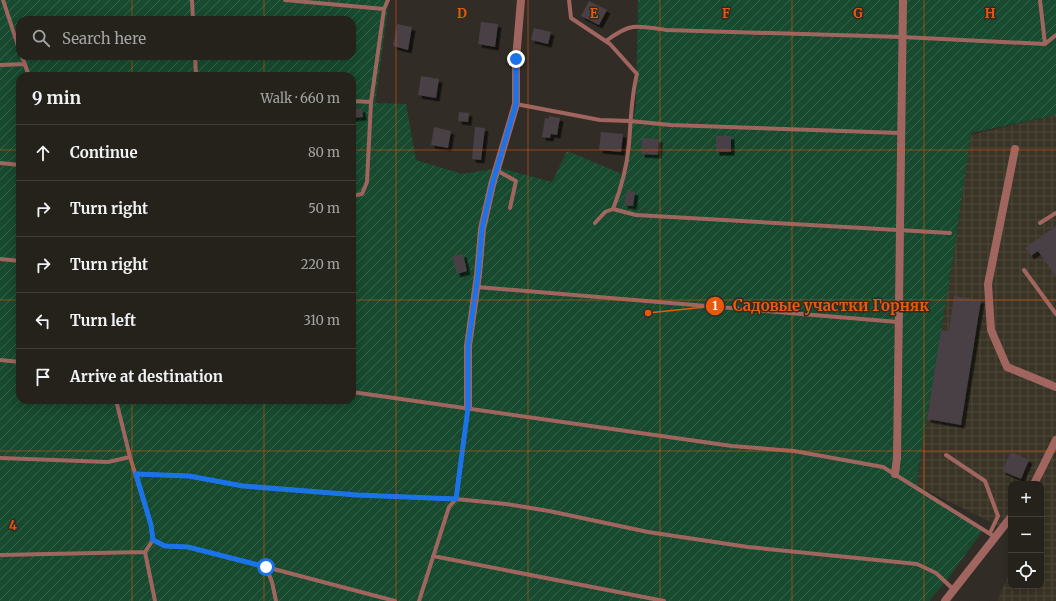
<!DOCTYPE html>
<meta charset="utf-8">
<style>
body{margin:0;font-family:Merriweather,serif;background:#2d2a25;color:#f1f3f6}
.controls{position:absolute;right:12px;bottom:12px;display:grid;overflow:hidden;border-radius:8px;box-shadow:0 2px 10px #0003}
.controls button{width:36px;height:36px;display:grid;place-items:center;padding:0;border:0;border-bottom:1px solid #423f3b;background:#25221c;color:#f1f3f6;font:20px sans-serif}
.stop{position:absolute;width:12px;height:12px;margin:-9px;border:3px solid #1a73e8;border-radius:50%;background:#fff}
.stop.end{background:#1a73e8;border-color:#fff;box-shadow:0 1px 4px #0008}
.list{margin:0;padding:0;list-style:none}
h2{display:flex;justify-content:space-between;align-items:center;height:52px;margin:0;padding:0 16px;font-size:17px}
h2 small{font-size:13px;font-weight:400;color:#a3a4a3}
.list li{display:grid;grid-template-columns:26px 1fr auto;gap:12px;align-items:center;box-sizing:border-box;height:56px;padding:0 16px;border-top:1px solid #423f3b}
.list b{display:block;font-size:15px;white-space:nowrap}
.list em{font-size:13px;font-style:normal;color:#a3a4a3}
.icon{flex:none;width:22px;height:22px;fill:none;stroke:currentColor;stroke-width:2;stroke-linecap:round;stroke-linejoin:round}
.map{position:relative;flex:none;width:1056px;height:601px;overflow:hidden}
.search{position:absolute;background:#25221c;box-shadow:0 2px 10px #0003;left:16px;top:16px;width:340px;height:44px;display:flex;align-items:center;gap:10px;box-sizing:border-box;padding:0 14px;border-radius:12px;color:#a3a4a3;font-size:15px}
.panel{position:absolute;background:#25221c;box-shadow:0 2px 10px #0003;left:16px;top:72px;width:340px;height:332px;border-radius:12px}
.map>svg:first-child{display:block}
</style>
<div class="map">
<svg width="1056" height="601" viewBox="0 0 1056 601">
<defs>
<pattern id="industrial-grid" width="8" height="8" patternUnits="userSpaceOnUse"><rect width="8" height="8" fill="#3a3426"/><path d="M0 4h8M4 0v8" fill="none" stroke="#4d483b"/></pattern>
<pattern id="garden-furrows" width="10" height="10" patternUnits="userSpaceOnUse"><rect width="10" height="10" fill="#174a2e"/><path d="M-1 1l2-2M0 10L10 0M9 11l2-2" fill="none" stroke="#39644c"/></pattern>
<filter id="shadow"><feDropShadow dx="3.5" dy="3.5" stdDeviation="0" flood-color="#0009"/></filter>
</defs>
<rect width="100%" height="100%" fill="#312d26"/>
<path fill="url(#industrial-grid)" d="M1056 115V601H997L1011 570V586H1041V484H1011V532L916 485 960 214 970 135Z"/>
<path fill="url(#garden-furrows)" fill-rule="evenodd" d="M0 0H389L375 103 406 104 416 160 462 174 500 168 552 182 567 151 622 174 636 105 638 0H1056V115L971 133 955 246 916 484 983 530 947 580 929 601H0ZM20 20H352V56H20ZM20 76H352V400H20Z"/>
<path fill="#483f44" filter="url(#shadow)" d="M589 1 607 10 599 25 581 16Z
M481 22 498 24 495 47 478 44Z
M397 24 412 27 408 50 393 46Z
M534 28 551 32 548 44 531 40Z
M421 76 439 79 436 98 418 95Z
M352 109H362L363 117 352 118Z
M459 112 469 113 468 122 458 121Z
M549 116 560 118 557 135 551 134 550 138 542 137 545 118 549 119Z
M434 127 451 131 448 148 431 145Z
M475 127 485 128 481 160 472 159Z
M601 132 623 134 621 152 599 150Z
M716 136H731V152H716Z
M642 138 659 139 658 155 641 154Z
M627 190 635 192 633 206 624 205Z
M1056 226V277L1038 251 1031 256 1025 248Z
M463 254 467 271 457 274 452 256Z
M954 296 981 300 961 425 927 419 941 330 949 332Z
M1011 452 1029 460 1021 479 1002 471Z"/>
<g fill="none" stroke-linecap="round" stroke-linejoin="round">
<path stroke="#a16560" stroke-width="4" d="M3 0 20 52
M192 0 193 20
M285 0 384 9
M569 0 571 18 610 44 637 74C631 97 631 120 629 144 627 166 621 189 613 209L636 215 950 233
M606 41C630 23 636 25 666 30L902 37 1045 44 1040 0
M1045 44 1056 35
M22 56 29 76
M195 56 196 76
M0 65 25 64
M29 74 48 76
M352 101 371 102
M516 104 600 120 630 121 671 125 900 133
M0 163 20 165
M496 170 516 181 510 208
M352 196 362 194 367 182 371 102 384 9 388 0
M595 223 605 212 613 209
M1040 223 1056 213
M0 259 20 261
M1024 270 1056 314
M477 287 898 322
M0 360 20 362
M352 392 732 446 794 451 883 467 995 537
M116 400 130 457 151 525 153 540 145 552 155 601
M946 455 985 481 998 516 990 533
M0 458 108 462 130 457
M136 474 189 476 243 486 357 495 456 499 506 504 549 511 648 532 748 547 917 564 936 573 954 590
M153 540 165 546 188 547 266 567 272 582 276 601
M0 555 145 552
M433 556 664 601
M266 567 395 601
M419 601 449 507 456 499 468 408"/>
<path stroke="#a16560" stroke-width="8" d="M1015 149 988 284 991 330 1007 367 1056 387
M468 408V346L478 275 482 229 492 185 516 104V59L521 0
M895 474 897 458 903 0
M1034 484 1056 440
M945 601 1011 517"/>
</g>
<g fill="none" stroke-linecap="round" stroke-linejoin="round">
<path stroke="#1a73e8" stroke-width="5" d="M266 567 188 547 165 546 153 540 151 525 136 474 189 476 243 486 357 495 456 499 468 408V346L478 275 482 229 492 185 516 104V59"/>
</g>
<path fill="none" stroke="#e8590c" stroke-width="1" stroke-opacity="0.55" d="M132 0V20M264 0V20M396 0V601M528 0V601M660 0V601M792 0V601M924 0V601M132 56V76M264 56V76M0 150H20M352 150H1056M0 300H20M352 300H1056M132 400V601M264 400V601M0 451H1056"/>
<g font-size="13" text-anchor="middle" font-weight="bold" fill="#e8590c" stroke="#312d26" stroke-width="3" stroke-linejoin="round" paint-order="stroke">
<text x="462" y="18">D</text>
<text x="594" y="18">E</text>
<text x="726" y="18">F</text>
<text x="858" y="18">G</text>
<text x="990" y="18">H</text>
<text x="13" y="530">4</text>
</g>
<path fill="none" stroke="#e8590c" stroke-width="1.5" d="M648 313L715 306"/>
<g fill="#e8590c" stroke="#312d26" stroke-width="1.5">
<circle cx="648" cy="313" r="4"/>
<circle cx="715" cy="306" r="10"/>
</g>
<g font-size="12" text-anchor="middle" font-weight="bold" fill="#fff">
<text x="715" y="310">1</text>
</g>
<g font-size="15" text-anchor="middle" font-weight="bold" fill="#e8590c" stroke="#312d26" stroke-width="3" stroke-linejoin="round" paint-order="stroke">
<text x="831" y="311">Садовые участки Горняк</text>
</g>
</svg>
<div class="controls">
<button>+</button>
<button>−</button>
<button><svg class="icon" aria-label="locate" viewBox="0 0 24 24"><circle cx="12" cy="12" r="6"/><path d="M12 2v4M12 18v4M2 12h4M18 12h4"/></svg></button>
</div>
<div class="stop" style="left:266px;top:567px"></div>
<div class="stop end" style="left:516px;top:59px"></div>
<div class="search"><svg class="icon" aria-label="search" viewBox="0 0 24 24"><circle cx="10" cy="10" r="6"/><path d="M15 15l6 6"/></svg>Search here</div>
<section class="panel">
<h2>9 min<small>Walk · 660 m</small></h2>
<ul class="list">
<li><svg class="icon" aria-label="ahead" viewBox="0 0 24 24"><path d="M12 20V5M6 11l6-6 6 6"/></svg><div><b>Continue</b></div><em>80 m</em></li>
<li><svg class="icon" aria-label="right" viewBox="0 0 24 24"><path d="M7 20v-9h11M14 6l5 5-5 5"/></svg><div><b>Turn right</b></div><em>50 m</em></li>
<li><svg class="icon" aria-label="right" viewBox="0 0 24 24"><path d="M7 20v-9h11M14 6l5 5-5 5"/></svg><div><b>Turn right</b></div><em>220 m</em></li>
<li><svg class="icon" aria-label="left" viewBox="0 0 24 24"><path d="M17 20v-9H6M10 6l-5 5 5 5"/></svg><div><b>Turn left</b></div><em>310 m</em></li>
<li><svg class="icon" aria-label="arrive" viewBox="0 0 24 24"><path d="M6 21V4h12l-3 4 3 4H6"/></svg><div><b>Arrive at destination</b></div></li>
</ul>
</section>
</div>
